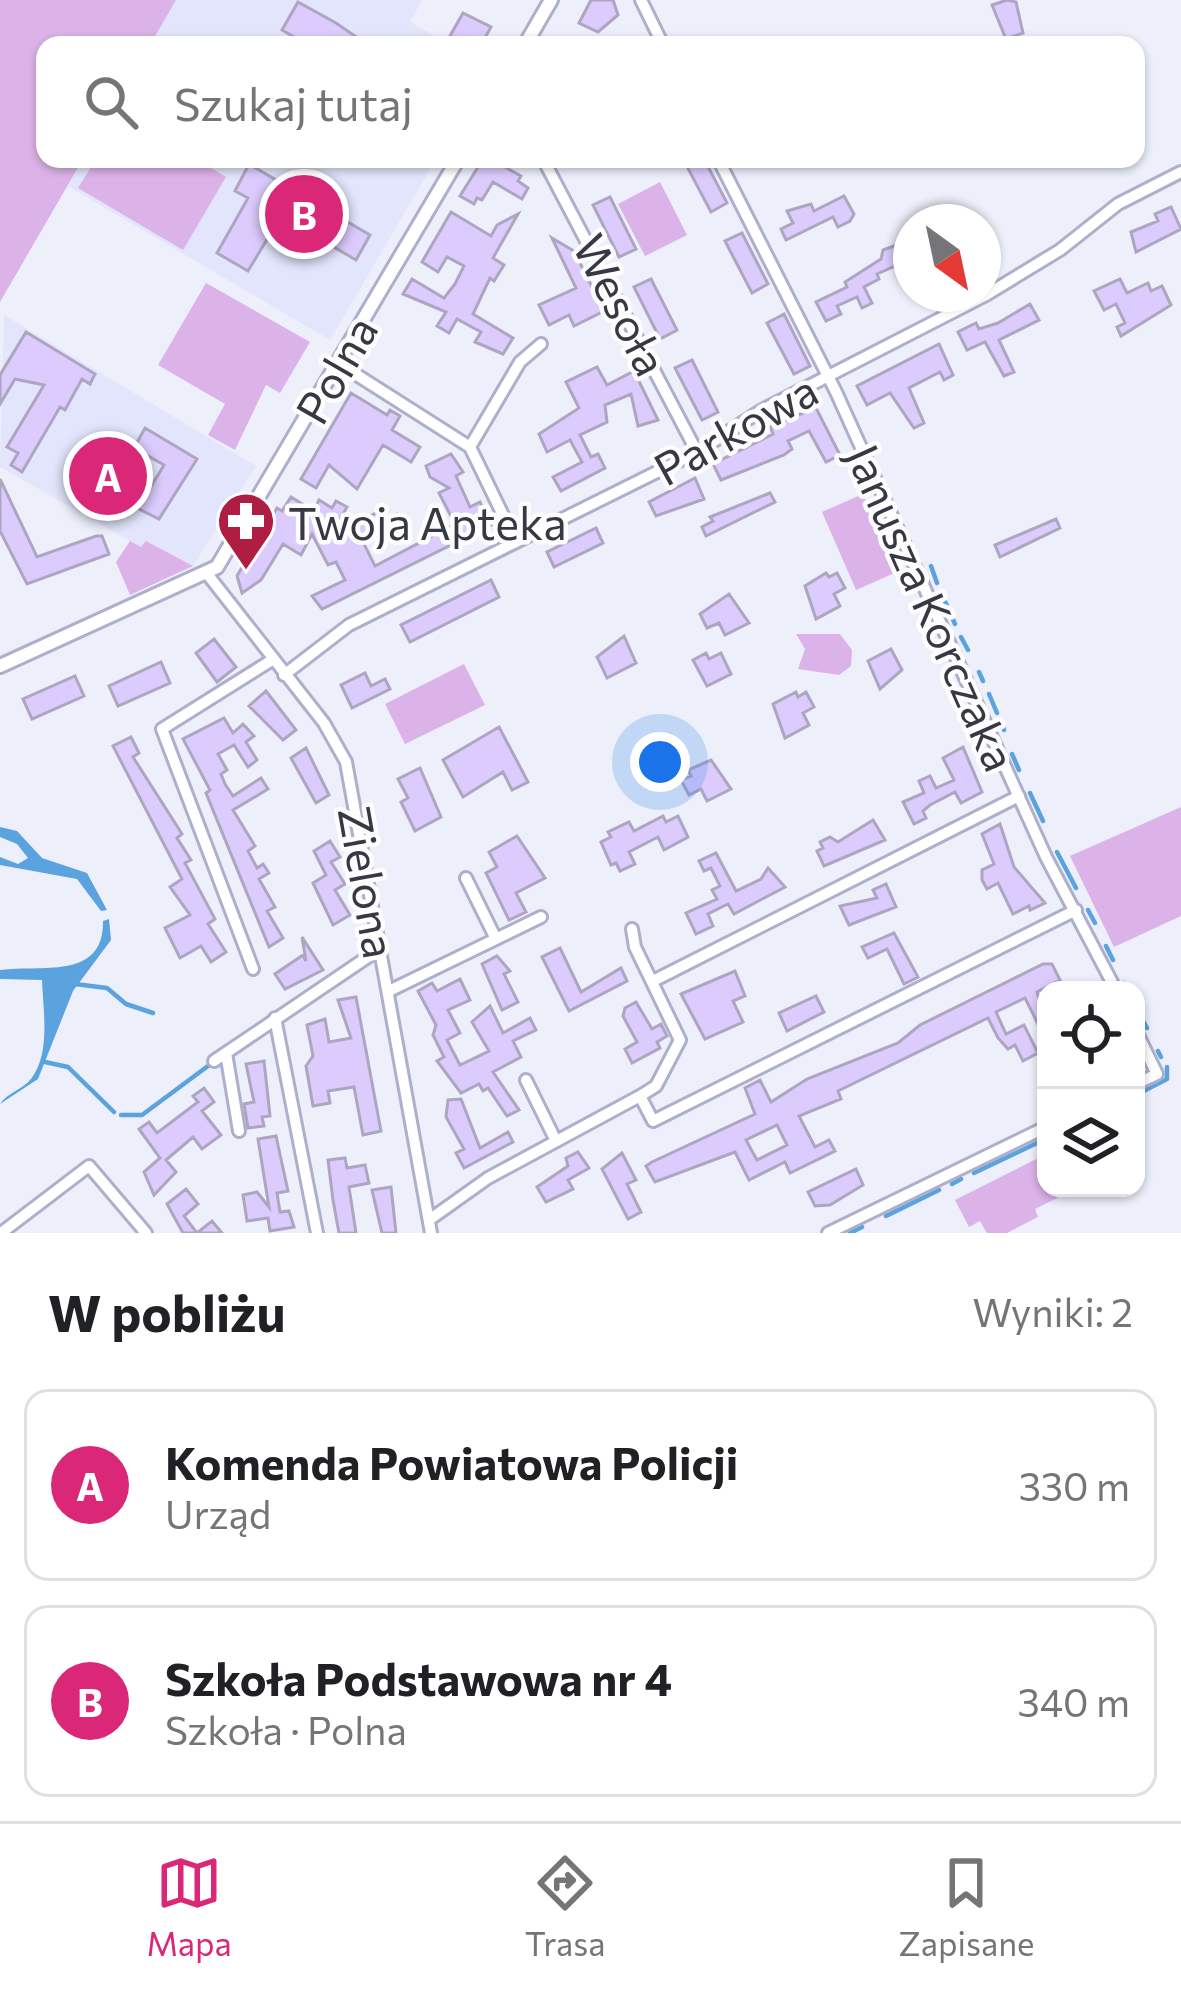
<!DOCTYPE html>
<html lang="pl">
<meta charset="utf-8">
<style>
body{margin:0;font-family:Commissioner,sans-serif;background:#f6f6f6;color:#202124}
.controls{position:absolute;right:36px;bottom:36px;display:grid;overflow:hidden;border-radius:24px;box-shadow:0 3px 9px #0004}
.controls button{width:108px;height:108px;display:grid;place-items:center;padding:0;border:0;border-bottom:3px solid #e0e0e0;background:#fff;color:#202124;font:60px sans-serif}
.compass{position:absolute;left:893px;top:204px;width:108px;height:108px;border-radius:50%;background:#fff;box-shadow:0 3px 9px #0004;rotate:147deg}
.you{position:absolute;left:660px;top:762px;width:42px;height:42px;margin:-30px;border:9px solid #fff;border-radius:50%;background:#1a73e8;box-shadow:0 0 0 18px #1a73e833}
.badge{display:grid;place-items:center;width:78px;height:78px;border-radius:50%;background:#db2777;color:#fff;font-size:39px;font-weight:700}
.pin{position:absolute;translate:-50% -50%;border:6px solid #fff;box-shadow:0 3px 12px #0006}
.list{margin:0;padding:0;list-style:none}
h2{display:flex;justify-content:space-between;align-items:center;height:156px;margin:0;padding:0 48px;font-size:51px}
h2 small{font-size:39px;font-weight:400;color:#757577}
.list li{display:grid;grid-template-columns:78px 1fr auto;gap:36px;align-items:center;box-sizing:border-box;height:192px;margin:0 24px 24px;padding:0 24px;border:3px solid #e0e0e0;border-radius:24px}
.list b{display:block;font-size:45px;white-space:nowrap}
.list p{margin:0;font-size:39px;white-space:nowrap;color:#757577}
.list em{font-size:39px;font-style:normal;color:#757577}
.icon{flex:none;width:66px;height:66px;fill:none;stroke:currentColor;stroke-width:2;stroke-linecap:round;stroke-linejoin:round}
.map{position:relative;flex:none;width:1181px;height:1233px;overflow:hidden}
.search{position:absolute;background:#fff;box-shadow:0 3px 9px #0004;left:36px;right:36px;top:36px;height:132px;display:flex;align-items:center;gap:30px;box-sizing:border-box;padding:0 42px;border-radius:24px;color:#757577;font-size:45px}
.sheet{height:588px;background:#fff}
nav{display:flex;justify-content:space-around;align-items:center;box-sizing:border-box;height:168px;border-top:3px solid #e0e0e0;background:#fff;font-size:33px;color:#757577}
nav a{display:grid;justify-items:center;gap:6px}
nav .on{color:#db2777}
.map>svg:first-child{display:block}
</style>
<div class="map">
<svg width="1181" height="1233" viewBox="0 0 1181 1233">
<rect width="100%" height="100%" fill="#edeffb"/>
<path fill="#e3e5fc" d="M176 0H422L410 22 450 45H150Z
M83 159H436L330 340 68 186Z
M4 315 256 466 193 566 146 541 141 547 0 467Z"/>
<path fill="#dcb3e8" d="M0 0H176L150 45H45V159H83L0 302Z
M96 159H205L203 163 226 177 183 250 78 188Z
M660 182 687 235 645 256 618 204Z
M206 283 310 342 280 393 266 385 235 450 208 435 225 404 158 365Z
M863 494 897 572 856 590 822 512Z
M130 541 141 547 146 541 193 566 130 595 116 562Z
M796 634H840L852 650 851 666 839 675 798 669 805 649Z
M464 664 485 705 405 744 385 704Z
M1181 807V916L1114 947 1070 856Z
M1046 1154V1188H1077L1035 1209 1038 1217 1007 1233H987L980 1221 969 1227 955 1200Z"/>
<path fill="#5aa3df" d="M0 827 17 831 42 858 87 873 107 910 101 911 77 879 0 865V857L18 864 28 858 17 844 0 837Z
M109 919 111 940 73 991 38 1079 0 1104C7 1093 22 1090 31 1079 51 1053 43 1010 42 980L0 979V970C40 964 104 981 103 921Z"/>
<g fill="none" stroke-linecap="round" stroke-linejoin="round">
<path stroke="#5aa3df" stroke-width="4.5" d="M931 566 937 583
M943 597 955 624
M961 637 968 650
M979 672 983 681
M989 694 997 713
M1003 726 1004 730
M1012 754 1019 770
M1030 793 1043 821
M1057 852 1076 888
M1088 910 1095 923
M1106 946 1113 960
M1124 983 1128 990
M75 984 107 988 126 1004 153 1013
M1142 1019 1147 1028
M1158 1051 1161 1057
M45 1062 68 1067 114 1112
M1136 1095 1167 1079V1067
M121 1115H142L212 1063
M974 1173 1037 1143
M952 1184 961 1179
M886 1216 939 1190
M850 1233 862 1227"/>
</g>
<path fill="#dcccfd" stroke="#aea5c1" stroke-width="3" fill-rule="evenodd" d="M591 0H613L618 15 598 32 579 23Z
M1007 0 1016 2 1023 33 1006 39 992 5Z
M298 2 336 23 368 45H308L282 30Z
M463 13 491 27 481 45H465L450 36Z
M483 159H500L498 163 521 176 518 181 528 188 522 199 493 182 482 200 477 198 474 204 460 196Z
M683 159H704L727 203 711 212Z
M249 164 370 235 356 260 281 216 248 271 217 253 248 198 235 191Z
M844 196 854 214 850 221 838 227 833 217 786 240 781 229 793 223 787 211 811 204 814 211Z
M610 197 636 249 619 257 593 205Z
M1171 207 1181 229 1136 252 1131 232 1158 221 1155 214Z
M451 212 491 236 497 225 518 214 493 258 504 265 494 281 490 278 473 314 513 338 503 354 475 342 481 332 457 319 449 333 437 326 446 312 403 294 412 279 444 298 455 284 464 266 447 257 438 272 422 262Z
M742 233 768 284 752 293 725 241Z
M552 238 574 251 604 311 574 326 569 315 549 325 539 305 576 288Z
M911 240V259L877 274 879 279 864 287 872 303 862 308 857 297 837 306 841 314 826 321 816 302 847 287 845 282 881 259 883 250Z
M651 279 677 330 660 339 634 287Z
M1120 279 1127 293 1148 283 1151 291 1162 286 1171 305 1121 336 1117 327 1125 323 1116 304 1104 310 1094 291Z
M1030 304 1039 320 999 340 1014 372 1004 376 985 342 967 350 958 332 976 323 979 329 998 323Z
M784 314 810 366 794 374 767 323Z
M26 332 95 374 90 384 82 379 65 410 60 407 22 472 11 465 18 453 7 447 44 385 15 379 0 404V375Z
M939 344 953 375 944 380 940 372 909 388 924 423 914 428 890 393 867 405 857 386Z
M692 360 718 412 702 420 675 368Z
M597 367 607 385 634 371 658 420 638 426 631 394 605 405 607 422 580 435 591 457 598 454 605 468 561 491 553 477 582 462 570 440 547 452 539 434 579 408 566 382Z
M351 393 387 415 390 410 400 416 392 430 420 447 411 462 383 445 357 489 329 465 316 488 301 479Z
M816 408 840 455 826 462 809 431 788 441 792 449 784 455 721 480 713 464 773 434 770 426Z
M145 428 197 459 159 519 87 483 99 461 149 490 164 465 134 448Z
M451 454 463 472 456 476 470 507 480 502 491 525 322 609 312 596 345 580 336 562 328 565 312 534 301 555 283 544 261 580 242 593 237 576 277 508 282 511 291 497 314 511 319 500 332 508 336 501 347 507 330 536 380 511 385 520 397 514 402 523 363 542 375 566 455 524 439 493 449 488 430 477 426 466Z
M695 478 704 499 656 516 649 502Z
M0 479 37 557 96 536H102L109 554 27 584 0 531Z
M770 493 775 502 706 536 702 527 713 521 710 517Z
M1056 519 1060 528 1000 557 995 545Z
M596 528 603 543 554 567 547 552Z
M826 573 829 577 837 573 845 588 834 594 840 606 816 619 805 586Z
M491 580 499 597 410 642 401 625Z
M729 594 749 623 725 635 719 623 707 628 700 614Z
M624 636 636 663 607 678 597 657Z
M214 639 236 667 217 682 196 653Z
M891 649 902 670 880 689 868 661Z
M706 653 709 659 721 653 731 674 707 686 693 660Z
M161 662 170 683 118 706 109 686Z
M365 673 371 686 385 679 390 689 352 708 341 685Z
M75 676 84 696 32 719 23 699Z
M266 691 296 730 283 740 249 706Z
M796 692 798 697 806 692 814 707 803 713 809 725 785 738 773 704Z
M224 718 233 733 243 724 254 736 246 742 257 760 248 767 234 745 218 754 227 770 221 774 225 784 233 796 261 778 268 789 233 810 255 846 248 851 257 868 263 864 269 873 259 879 275 907 267 911 283 938 269 947 206 793 210 790 183 739Z
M499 727 528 782 512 790 503 772 463 797 443 760Z
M655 735 658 742 670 735 680 755 657 768 642 742Z
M131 737 139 753 133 757 182 834 177 838 191 860 185 863 215 919 208 924 226 952 211 962 201 946 180 958 165 928 190 915 170 887 182 879 113 746Z
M963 747 982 792 961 803 955 792 930 805 923 811 926 818 914 824 903 802 924 793 919 781 930 776 936 788 954 780 943 758Z
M306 748 329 795 316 803 291 758Z
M711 760 731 789 707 801 701 789 689 795 681 780 691 776 688 770Z
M420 768 441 817 415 831 401 802 408 798 398 779Z
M663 816 666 822 678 816 688 837 664 850 658 837 629 852 635 864 620 871 616 863 611 865 601 842 611 837 608 832 629 822 634 831Z
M873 820 885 840 824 866 817 851 823 848 820 842 830 837 838 842Z
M1000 824 1014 867 1045 903 1030 910 1029 906 1013 914 998 883 987 889 982 880V870L994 864 982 834Z
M517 836 545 878 516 893 526 912 509 920 486 873 497 867 489 852Z
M330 841 340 857 331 862 345 884 335 890 350 915 333 925 313 883 326 875 314 851Z
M716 853 736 891 761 879 768 868 785 887 734 914 728 904 708 914 713 926 696 934 686 913 717 899 712 890 720 886 711 868 704 871 699 861Z
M886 884 896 907 849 925 840 906 877 898 873 890Z
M894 933 918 977 904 984 887 949 868 958 862 947Z
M302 937 323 970 285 989 275 974 303 955 306 961Z
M560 948 581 992 621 968 627 981 569 1011 542 957Z
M497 956 510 971 504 974 518 1002 502 1010 482 964Z
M1043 964H1052L1060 980 1037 992 1046 1019 1038 1024 1025 998 996 1012 1006 1034 1024 1025 1038 1053 1023 1061 1015 1045 1008 1049 998 1038 988 1018 838 1091 841 1099 799 1116 815 1147 829 1140 835 1151 790 1173 785 1162 749 1180 735 1152 655 1182 652 1177 646 1166 652 1162 755 1114 745 1088 760 1080 771 1102 807 1079 898 1043 920 1025ZM777 1125 787 1145 757 1160 746 1140Z
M735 971 745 996 733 1001 743 1022 705 1039 681 994Z
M460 979 470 1000 448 1010 460 1033 447 1040 460 1065 489 1051 472 1022 490 1006 503 1033 530 1018 536 1030 513 1041 521 1057 493 1072 519 1110 507 1116 488 1088 483 1091 479 1084 461 1093 437 1061 444 1057 433 1035 436 1025 418 991 432 983 437 991Z
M816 996 824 1012 787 1031 779 1013Z
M356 997 381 1131 363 1135 354 1087 328 1091 330 1103 313 1106 306 1066 313 1056 307 1025 325 1019 329 1042 351 1038 338 1000Z
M636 1002 652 1029 661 1024 667 1036 657 1042 660 1048 632 1063 625 1049 637 1042 623 1016 625 1008Z
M264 1061 270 1116 262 1117 264 1126 248 1128 244 1104 254 1102 246 1064Z
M204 1088 214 1102 202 1111 221 1135 202 1149 193 1137 166 1160 176 1172 154 1195 144 1172 160 1158 139 1129 149 1122 157 1133 198 1102 193 1096Z
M461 1099 480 1148 508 1132 513 1142 464 1168 456 1153 464 1149 446 1117 448 1100Z
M276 1136 288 1191 277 1193 280 1212 289 1211 294 1227 270 1231 268 1218 247 1221 243 1195 257 1192 269 1207 258 1139Z
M578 1152 589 1168 568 1180 573 1189 546 1202 537 1187 568 1166 566 1158Z
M622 1153 636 1180 627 1184 641 1212 628 1219 602 1169Z
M345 1158 347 1168 365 1165 369 1183 349 1187 356 1233H339L333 1200 328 1160Z
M856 1169 863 1185 830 1205 815 1206 808 1192Z
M391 1187 396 1233H382L372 1190Z
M186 1189 198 1204 184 1216 197 1233 212 1221 222 1233H183L167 1204Z"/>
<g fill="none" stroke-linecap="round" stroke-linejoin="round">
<defs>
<path id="minor" d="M641 0 663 45
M543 159 697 452
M718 159 836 392 1046 857 1116 990
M338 363 470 447
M470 447 520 362 541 344
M470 447 516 542
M208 575 324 723 346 762 431 1233
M284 675 349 625 697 452 762 410 986 295 1060 250 1118 204 1181 172
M466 878 496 939
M632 929 635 947 680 1040 656 1086 640 1096
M253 969 162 729 272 660
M653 981 1019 796
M389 991 541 917
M275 1018 317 1233
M1136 1031 1157 1074 1136 1084
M226 1053 239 1131
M214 1061 381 948
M526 1080 556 1141
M429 1220 488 1178 640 1096 653 1121 1076 910
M1 1233 89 1166 146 1233
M828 1233 1046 1127"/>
<path id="tertiary" d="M525 45 551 0
M0 666 217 567 458 159"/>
</defs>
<use href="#minor" stroke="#adafcb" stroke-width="16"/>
<use href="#tertiary" stroke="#adafcb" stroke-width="18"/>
<use href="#minor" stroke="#fff" stroke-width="10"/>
<use href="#tertiary" stroke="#fff" stroke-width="12"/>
</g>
<defs>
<symbol id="pharmacy-pin" viewBox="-11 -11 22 30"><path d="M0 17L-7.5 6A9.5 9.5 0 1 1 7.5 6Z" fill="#b01d43" stroke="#fdfdfd"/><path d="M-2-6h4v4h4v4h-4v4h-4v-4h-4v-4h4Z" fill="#fff"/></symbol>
</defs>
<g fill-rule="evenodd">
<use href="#pharmacy-pin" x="213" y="488" width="66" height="90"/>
</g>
<g text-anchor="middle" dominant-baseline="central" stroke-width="9" stroke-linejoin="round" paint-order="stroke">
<g font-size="45" fill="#373843" stroke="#fdfdfd">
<text transform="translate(622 304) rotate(63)">Wesoła</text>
<text transform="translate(335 369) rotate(-60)">Polna</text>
<text transform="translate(735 428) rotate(-29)">Parkowa</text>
<text transform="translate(933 607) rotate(66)">Janusza Korczaka</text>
<text transform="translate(369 882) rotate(80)">Zielona</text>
</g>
<g font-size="45" fill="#373843" stroke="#fdfdfd" text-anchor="start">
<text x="288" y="521">Twoja Apteka</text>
</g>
</g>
</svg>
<div class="controls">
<button><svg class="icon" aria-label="locate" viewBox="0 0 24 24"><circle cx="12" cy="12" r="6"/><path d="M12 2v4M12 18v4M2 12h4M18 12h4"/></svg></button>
<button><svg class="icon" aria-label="layers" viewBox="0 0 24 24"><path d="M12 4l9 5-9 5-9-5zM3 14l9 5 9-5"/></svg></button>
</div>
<svg class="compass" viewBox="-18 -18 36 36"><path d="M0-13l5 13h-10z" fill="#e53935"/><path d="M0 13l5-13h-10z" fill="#757577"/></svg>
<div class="you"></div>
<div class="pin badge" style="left:108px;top:476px">A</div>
<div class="pin badge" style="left:304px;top:214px">B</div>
<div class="search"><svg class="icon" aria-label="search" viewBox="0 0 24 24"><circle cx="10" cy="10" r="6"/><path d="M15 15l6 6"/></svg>Szukaj tutaj</div>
</div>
<section class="sheet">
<h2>W pobliżu<small>Wyniki: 2</small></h2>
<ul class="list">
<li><span class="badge">A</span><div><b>Komenda Powiatowa Policji</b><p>Urząd</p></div><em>330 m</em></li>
<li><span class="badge">B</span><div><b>Szkoła Podstawowa nr 4</b><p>Szkoła · Polna</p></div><em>340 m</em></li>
</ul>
</section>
<nav>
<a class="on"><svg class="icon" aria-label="map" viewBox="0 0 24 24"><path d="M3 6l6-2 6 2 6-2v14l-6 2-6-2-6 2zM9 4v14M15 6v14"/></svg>Mapa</a>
<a><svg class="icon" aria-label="directions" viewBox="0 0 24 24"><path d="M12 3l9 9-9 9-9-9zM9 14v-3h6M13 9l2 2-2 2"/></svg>Trasa</a>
<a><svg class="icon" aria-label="saved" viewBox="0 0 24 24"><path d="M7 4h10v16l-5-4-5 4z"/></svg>Zapisane</a>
</nav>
